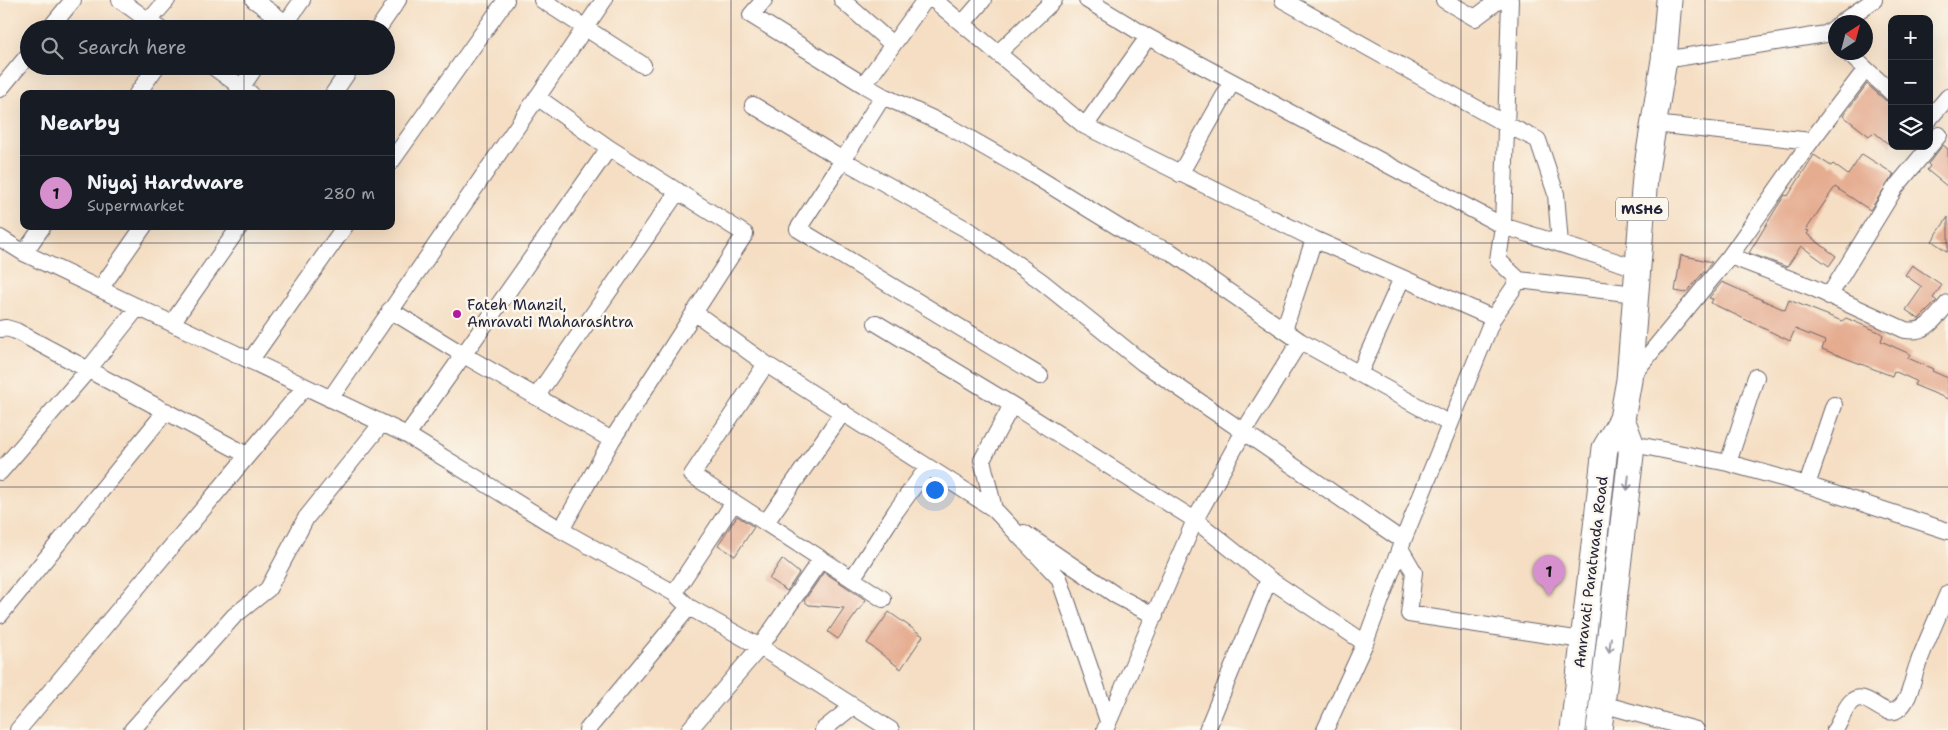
<!DOCTYPE html>
<meta charset="utf-8">
<style>
body{margin:0;font-family:"Shantell Sans",sans-serif;background:#242831;color:#f1f3f6}
.controls{position:absolute;right:15px;top:15px;display:grid;overflow:hidden;border-radius:10px;box-shadow:0 5px 20px #0002}
.controls button{width:45px;height:45px;display:grid;place-items:center;padding:0;border:0;border-bottom:1px solid #363941;background:#171b24;color:#f1f3f6;font:25px sans-serif}
.compass{position:absolute;left:1828px;top:15px;width:45px;height:45px;border-radius:50%;background:#171b24;box-shadow:0 5px 20px #0002;rotate:36deg}
.you{position:absolute;left:934px;top:489px;width:18px;height:18px;margin:-12px;border:4px solid #fff;border-radius:50%;background:#1a73e8;box-shadow:0 0 0 8px #1a73e833}
.badge{display:grid;place-items:center;width:32px;height:32px;border-radius:50%;background:#d690ce;color:#111;font-size:16px;font-weight:700}
.pin{position:absolute;translate:-50% -41px;filter:drop-shadow(0 1px 2px #0008)}
.pin::after{content:'';position:absolute;top:26px;width:18px;height:15px;background:inherit;clip-path:polygon(0 0,100% 0,50% 100%)}
.list{margin:0;padding:0;list-style:none}
h2{display:flex;justify-content:space-between;align-items:center;height:65px;margin:0;padding:0 20px;font-size:21px}
h2 small{font-size:16px;font-weight:400;color:#9ea1a6}
.list li{display:grid;grid-template-columns:32px 1fr auto;gap:15px;align-items:center;box-sizing:border-box;height:75px;padding:0 20px;border-top:1px solid #363941}
.list b{display:block;font-size:19px;white-space:nowrap}
.list p{margin:0;font-size:16px;white-space:nowrap;color:#9ea1a6}
.list em{font-size:16px;font-style:normal;color:#9ea1a6}
.icon{flex:none;width:28px;height:28px;fill:none;stroke:currentColor;stroke-width:2;stroke-linecap:round;stroke-linejoin:round}
.map{position:relative;flex:none;width:1948px;height:730px;overflow:hidden}
.search{position:absolute;background:#171b24;box-shadow:0 5px 20px #0002;left:20px;top:20px;width:375px;height:55px;display:flex;align-items:center;gap:12px;box-sizing:border-box;padding:0 18px;border-radius:28px;color:#9ea1a6;font-size:19px}
.panel{position:absolute;background:#171b24;box-shadow:0 5px 20px #0002;left:20px;top:90px;width:375px;height:140px;border-radius:10px}
.map>svg:first-child{display:block}
</style>
<div class="map">
<svg width="1948" height="730" viewBox="0 0 1948 730">
<rect width="100%" height="100%" fill="#fbf7ec"/>
<filter id="ink" filterUnits="userSpaceOnUse"><feTurbulence type="fractalNoise" baseFrequency=".02" numOctaves="2"/><feDisplacementMap in="SourceGraphic" scale="10" xChannelSelector="R" yChannelSelector="G"/><feConvolveMatrix kernelMatrix="1 2 1 2 8 2 1 2 1" color-interpolation-filters="sRGB"/></filter>
<filter id="wash" filterUnits="userSpaceOnUse"><feTurbulence type="fractalNoise" baseFrequency=".0096" numOctaves="4" result="noise"/><feDisplacementMap in="SourceGraphic" scale="20" xChannelSelector="R" yChannelSelector="G"/><feGaussianBlur stdDeviation="1.12" result="paint"/><feColorMatrix in="noise" values="0 0 0 0 0 0 0 0 0 0 0 0 0 0 0 0 0 1.4 0 .05"/><feComposite in="paint" operator="in"/></filter>
<g filter="url(#wash)">
<rect width="100%" height="100%" fill="#f5dec3"/>
<g id="blocks">
<path fill="#e5ac90" d="M1867 84 1885 100 1892 103V147L1874 132 1869 136 1843 116Z
M1943 145 1948 149V187L1927 170 1930 166 1928 164Z
M1862 154 1894 174 1870 210 1835 187 1806 230 1809 231 1807 234 1836 256 1829 266 1801 246 1787 267 1749 253 1777 207 1785 195 1788 196 1814 155 1831 166 1833 164 1848 175Z
M1948 217V252L1932 241Z
M1681 255 1712 262 1686 293 1675 291Z
M1912 265 1942 285 1933 298 1937 301 1919 319 1906 310 1922 287 1905 275Z
M1722 282 1785 310 1789 300 1842 321 1846 318 1879 332 1883 335 1881 341 1910 354 1908 358 1933 369 1932 371 1948 378V399L1914 385 1916 381 1894 371 1892 376 1822 349 1825 341 1795 329 1790 341 1711 303 1713 299 1709 298Z
M737 516 754 527 735 556 718 545Z
M782 559 799 573 787 591 769 579Z
M824 572 866 600 838 639 828 632 844 608 809 605 804 601Z
M889 612 923 636 901 669 867 643Z"/>
</g>
</g>
<g filter="url(#ink)">
<use href="#blocks" fill-opacity="0" stroke="#6c646b" stroke-width="1"/>
<g fill="none" stroke-linecap="round" stroke-linejoin="round">
<defs>
<path id="minor" d="M120 0 160 29
M254 0 286 23
M542 0 643 65
M764 0 751 15 864 85
M842 0 892 44
M925 0 864 85 883 96 843 160 973 233 1041 281 1143 363 1403 541
M934 0 1085 126 1314 239 1493 318 1519 280 1635 294
M1087 0 1148 37 1503 226 1637 268
M1283 0 1505 124 1538 140 1556 194 1560 244
M1444 0 1475 18 1499 0
M1510 0 1503 226 1498 260 1519 280
M149 21 167 0
M1842 22 1874 0
M963 23 983 0
M49 29 73 0
M282 29 302 0
M378 29 398 0
M1847 52 1892 93
M998 53 1054 0
M1664 60 1826 34 1836 27
M212 66 251 94
M0 89 29 54
M137 94 157 66
M237 94 256 66
M333 94 352 66
M883 96 946 125 1025 170 1136 238 1171 252 1284 330
M537 97 609 148 745 234 612 440 561 530
M753 105 843 160 798 229 1040 376
M1929 119 1948 97
M1654 124 1811 141
M1085 126 1148 37
M391 162 506 0
M1180 174 1232 82
M0 238 24 253 407 435 561 530 674 593 689 607 760 647 891 730
M1314 239 1284 330 1300 341 1450 424
M24 253 43 226
M1730 256 1811 287 1905 330C1927 334 1935 318 1948 303
M100 289 144 226
M1829 296 1895 188 1939 135
M390 310 462 354 612 440
M694 312 766 364 994 509
M172 323 240 226
M876 323 1012 405 1195 520 1269 579 1207 730
M0 329 6 328 16 331 247 455
M250 361 345 226
M766 364 692 475 883 599
M1359 374 1402 278
M1630 378 1730 256 1811 141 1866 69
M536 397 678 191
M330 399 604 0
M1012 405 982 460 994 509 1059 578 1108 721
M407 435 609 148
M1623 442 1728 463 1807 485 1948 531
M1728 463 1756 377
M0 472 88 370 138 307
M1807 485 1834 405
M767 521 843 412
M1024 533 1117 596 1155 616
M1400 548 1414 572 1409 614 1582 640
M852 579 896 511 928 467
M1269 579 1365 643
M674 593 734 502
M0 615 166 411
M1602 704 1696 730
M18 730 305 387
M132 730 234 616 268 589 306 518 382 423
M587 730 689 607
M689 730 760 647 821 559
M823 730 853 706
M1105 730 1195 520 1244 431 1300 341
M1325 730 1365 643 1400 548 1493 318
M1835 730C1840 722 1844 710 1850 703 1865 686 1883 721 1898 709 1911 700 1912 678 1918 664 1927 640 1938 616 1948 593"/>
<path id="primary" d="M1573 730 1605 448 1622 419 1629 380 1645 177 1664 60 1669 0
M1599 730 1631 455V443L1622 419"/>
</defs>
<use href="#minor" stroke="#6c646b" stroke-width="18"/>
<use href="#primary" stroke="#6c646b" stroke-width="27"/>
<use href="#minor" stroke="#fff" stroke-width="16"/>
<use href="#primary" stroke="#fff" stroke-width="25"/>
</g>
<defs><path id="oneway-shaft" d="M-6 0H5M1.5-3L5.5 0L1.5 3" fill="none" stroke-width="1.6" stroke-linecap="round" stroke-linejoin="round" transform="scale(1.25)"/></defs>
<g stroke="#9c9ca7">
<use href="#oneway-shaft" transform="translate(1628 483) rotate(96)"/>
<use href="#oneway-shaft" transform="translate(1610 645) rotate(97)"/>
</g>
</g>
<path fill="none" stroke="#22223b" stroke-width="1" stroke-opacity="0.55" d="M244 0V29M487 0V730M731 0V730M974 0V730M1218 0V730M1461 0V730M1705 0V730M244 66V94M244 226V730M0 243H1948M0 487H1948"/>
<circle fill="#b5179e" stroke="#fbf7ec" stroke-width="2" cx="457" cy="314" r="5"/>
<g text-anchor="middle" dominant-baseline="central" stroke-width="5" stroke-linejoin="round" paint-order="stroke">
<rect fill="#fbf7ec" stroke="#636270" stroke-width="1" x="1616" y="197.5" width="52" height="23" rx="4"/>
<g font-size="14" font-weight="bold" fill="#22223b">
<text x="1642" y="209">MSH6</text>
</g>
<g font-size="15" fill="#22223b" stroke="#fbf7ec" text-anchor="start">
<text x="467" y="305">Fateh Manzil,<tspan x="467" dy="17">Amravati Maharashtra</tspan></text>
</g>
<g font-size="15" fill="#22223b" stroke="#fbf7ec">
<text transform="translate(1591 572) rotate(-83)">Amravati Paratwada Road</text>
</g>
</g>
</svg>
<div class="controls">
<button>+</button>
<button>−</button>
<button><svg class="icon" aria-label="layers" viewBox="0 0 24 24"><path d="M12 4l9 5-9 5-9-5zM3 14l9 5 9-5"/></svg></button>
</div>
<svg class="compass" viewBox="-18 -18 36 36"><path d="M0-13l5 13h-10z" fill="#e53935"/><path d="M0 13l5-13h-10z" fill="#9ea1a6"/></svg>
<div class="you"></div>
<div class="pin badge" style="left:1549px;top:596px">1</div>
<div class="search"><svg class="icon" aria-label="search" viewBox="0 0 24 24"><circle cx="10" cy="10" r="6"/><path d="M15 15l6 6"/></svg>Search here</div>
<section class="panel">
<h2>Nearby<small></small></h2>
<ul class="list">
<li><span class="badge">1</span><div><b>Niyaj Hardware</b><p>Supermarket</p></div><em>280 m</em></li>
</ul>
</section>
</div>
